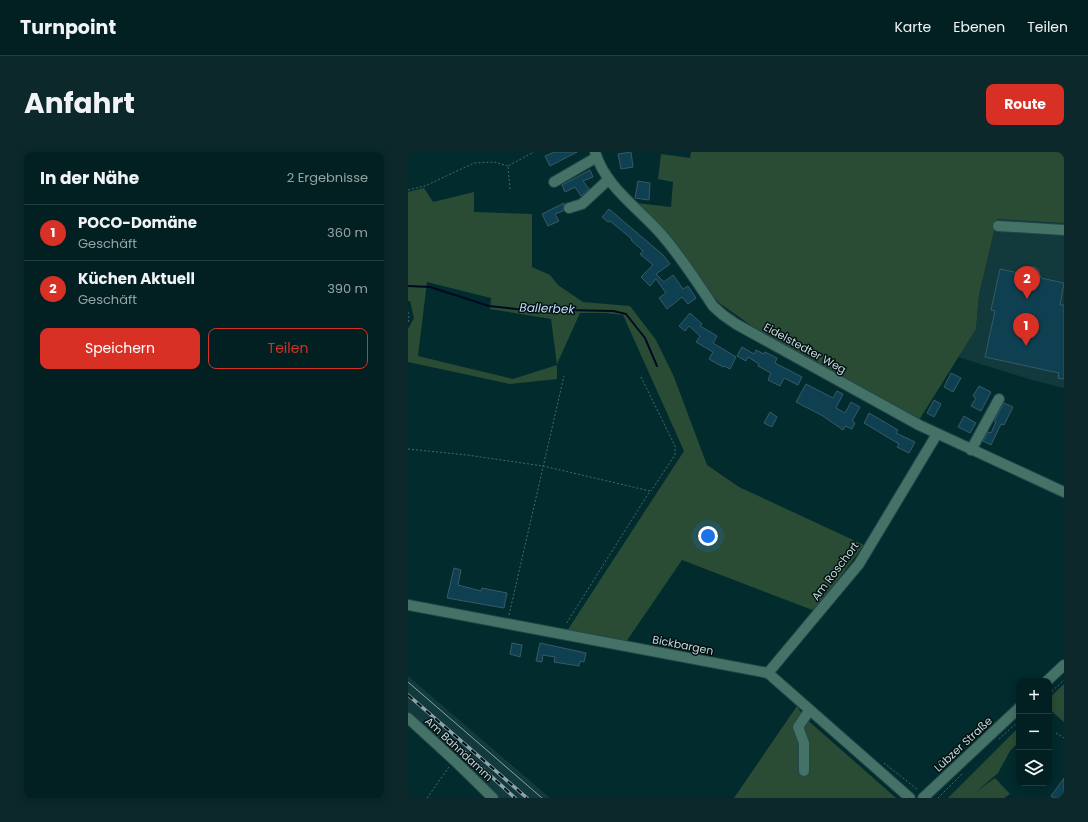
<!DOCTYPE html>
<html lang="de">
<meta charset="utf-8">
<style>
body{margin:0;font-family:Poppins,sans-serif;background:#0c282a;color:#f1f3f6}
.controls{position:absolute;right:12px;bottom:12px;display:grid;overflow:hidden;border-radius:8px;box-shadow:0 2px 10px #0003}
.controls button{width:36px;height:36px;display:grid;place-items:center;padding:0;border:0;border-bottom:1px solid #233e40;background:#022022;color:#f1f3f6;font:20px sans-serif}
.you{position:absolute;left:300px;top:384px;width:14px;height:14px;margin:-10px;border:3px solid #fff;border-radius:50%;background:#1a73e8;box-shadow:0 0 0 6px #1a73e833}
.badge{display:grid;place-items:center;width:26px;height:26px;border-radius:50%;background:#d93025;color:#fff;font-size:13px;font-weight:700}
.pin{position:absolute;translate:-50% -33px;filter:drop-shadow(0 1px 2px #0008)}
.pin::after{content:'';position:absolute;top:21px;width:14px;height:12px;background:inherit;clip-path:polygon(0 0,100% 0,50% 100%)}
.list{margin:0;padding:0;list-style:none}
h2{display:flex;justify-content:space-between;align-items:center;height:52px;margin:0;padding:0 16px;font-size:17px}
h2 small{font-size:13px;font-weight:400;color:#96a3a5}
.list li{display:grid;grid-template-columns:26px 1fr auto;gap:12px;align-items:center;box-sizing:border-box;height:56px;padding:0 16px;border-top:1px solid #233e40}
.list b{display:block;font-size:15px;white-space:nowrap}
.list p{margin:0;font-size:13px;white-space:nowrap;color:#96a3a5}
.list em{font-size:13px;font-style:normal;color:#96a3a5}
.actions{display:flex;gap:8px;padding:12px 16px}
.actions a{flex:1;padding:9px 0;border:1px solid #d93025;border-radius:8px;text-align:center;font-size:14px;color:#d93025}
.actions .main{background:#d93025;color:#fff}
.icon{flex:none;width:22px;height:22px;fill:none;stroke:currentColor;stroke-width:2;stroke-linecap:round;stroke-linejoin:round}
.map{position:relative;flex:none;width:656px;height:646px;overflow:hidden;border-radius:8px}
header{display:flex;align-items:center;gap:24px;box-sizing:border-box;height:56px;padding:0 20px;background:#022022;border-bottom:1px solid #233e40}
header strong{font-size:19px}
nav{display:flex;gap:22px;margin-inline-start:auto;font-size:14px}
.intro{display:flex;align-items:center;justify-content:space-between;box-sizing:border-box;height:96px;padding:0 24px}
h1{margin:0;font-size:28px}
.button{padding:10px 18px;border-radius:8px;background:#d93025;color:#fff;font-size:14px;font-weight:700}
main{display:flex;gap:24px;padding:0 24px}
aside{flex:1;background:#022022;border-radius:8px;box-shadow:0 2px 10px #0003}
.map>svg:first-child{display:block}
</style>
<header>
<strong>Turnpoint</strong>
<nav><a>Karte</a><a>Ebenen</a><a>Teilen</a></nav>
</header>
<div class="intro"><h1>Anfahrt</h1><a class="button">Route</a></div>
<main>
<aside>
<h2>In der Nähe<small>2 Ergebnisse</small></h2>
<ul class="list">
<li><span class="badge">1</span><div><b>POCO-Domäne</b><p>Geschäft</p></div><em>360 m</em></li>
<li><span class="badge">2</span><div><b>Küchen Aktuell</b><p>Geschäft</p></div><em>390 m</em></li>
</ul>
<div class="actions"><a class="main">Speichern</a><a>Teilen</a></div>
</aside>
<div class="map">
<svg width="656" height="646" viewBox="0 0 656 646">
<rect width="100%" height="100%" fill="#022b2e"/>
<path fill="#12393c" d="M589 67 656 71V236L624 228 550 205 568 177 571 143Z
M0 524 142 646H91L0 563Z"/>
<path fill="#2a4c35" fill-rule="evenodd" d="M283 0H656V71L589 67 571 143 568 177 511 268 348 177 310 150 273 103 228 51 263 55 265 30 250 27 253 2 282 6Z
M16 36 25 50 66 40V60L124 62V115L142 123 150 133 175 150 222 154 248 188 266 225 299 313 331 335 456 393 407 459 274 408 218 490 159 479 276 299 215 163 197 161H172L149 212V227L102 232 0 210V177L6 166 2 149H0V40ZM19 130 83 146 82 157 143 167 149 213 105 227 10 204Z
M656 532V570L641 557V546Z
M389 554 396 565 488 646H326Z
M611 575V590L602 599 590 621 568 640 587 626 602 642 596 646H540Z"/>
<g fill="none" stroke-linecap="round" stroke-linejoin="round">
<path stroke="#000a21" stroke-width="2" d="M0 134 22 135 81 154 108 157 205 159 218 162 237 186 249 214"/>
</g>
<path fill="#0e4051" stroke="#395966" d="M146 0H169L142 14 137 4Z
M223 0 225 15 213 17 210 2Z
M182 18 185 25 175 29 181 37 173 44 167 35 157 40 154 33Z
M230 29 242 31 241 48 227 46Z
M156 51 155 59 147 62 151 69 140 74 134 62Z
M201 57 255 103 262 112 248 122 256 130 265 123 275 137 280 134 288 146 280 152 274 145 259 157 251 146 258 141 248 127 242 134 233 125 245 113 232 102 235 99 223 88 224 87 202 69 200 70 194 65Z
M622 115H626L630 117 633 126 656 131 652 153H656V227L650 226 651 221 577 205 587 159 583 158 592 117 615 122Z
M282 161 294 172 292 174 309 184 305 191 328 205 322 217 316 214 315 215 301 207 305 200 288 190 292 184 281 174 277 179 271 174Z
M334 195 346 202 348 198 356 202 357 200 369 206 367 211 394 225 390 233 376 226 372 234 360 228 363 221 350 214 351 212 340 205 338 209 329 204Z
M543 221 553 226 545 240 536 235Z
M398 232 425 246 429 239 435 242 428 256 437 261 443 250 452 255 444 269 447 271 444 277 437 274 435 278 415 264 388 250Z
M571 234 583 240 573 259 563 254 568 246 565 244Z
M526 248 533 252 526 265 519 261Z
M596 251 605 255 596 273 593 272 583 293 575 289 580 280 583 281 588 270 586 269Z
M362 260 369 265 364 275 356 271Z
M461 261 490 278 488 281 507 290 501 301 489 295 491 292 456 271Z
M556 264 568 271 562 281 550 275Z
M46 416 53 418 50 433 73 439 74 436 99 441 96 456 39 446Z
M104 491 114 493 112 505 102 502Z
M132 491 178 501 176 510 172 509 171 514 146 510 147 505 135 503 134 510 128 509Z
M656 626V646H646L643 644Z"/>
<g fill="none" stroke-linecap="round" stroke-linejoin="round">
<defs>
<path id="minor" d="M187 0C198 36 231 56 254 83 273 105 289 130 305 154L315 163 328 172 511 273 656 340
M146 30 189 5
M161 56 174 52 201 27
M590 74 656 78
M563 298 591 247
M0 453 360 521 502 646
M360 521 451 412 529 282
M639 529 656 513
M0 566 46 608 85 646
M396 619V591L390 575 401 559
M515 646 611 556"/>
</defs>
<use href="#minor" stroke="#21474a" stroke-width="12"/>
<path stroke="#486a6c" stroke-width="1" stroke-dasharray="2 2" stroke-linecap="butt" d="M102 37 100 14 126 0
M0 38 17 34 66 11 86 10 100 14
M0 160 1 166 0 171
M233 225 267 294V303L243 339
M0 297 59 303 135 314 242 339 158 472
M101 463 156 224
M641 542 656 528
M648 581 656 586
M591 587 611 569
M476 611 510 638
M19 646 41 615
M530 646 555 621"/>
<use href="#minor" stroke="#457267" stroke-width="10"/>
<path stroke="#8aa4a7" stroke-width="1" d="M0 530 134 646"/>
<defs>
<path id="rail" d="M0 543 119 646
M52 596 107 646"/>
</defs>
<use href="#rail" stroke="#8aa4a7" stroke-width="3.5"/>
<use href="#rail" stroke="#031112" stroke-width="2" stroke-dasharray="6" stroke-linecap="butt"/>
</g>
<g text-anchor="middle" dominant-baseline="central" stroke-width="3" stroke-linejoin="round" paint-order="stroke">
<g font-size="11" fill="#c4d8da" stroke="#031112">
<text transform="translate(397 196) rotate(29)">Eidelstedter Weg</text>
<text transform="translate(427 419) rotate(-53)">Am Roschort</text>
<text transform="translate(275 493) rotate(11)">Bickbargen</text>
<text transform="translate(555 592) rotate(-43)">Lübzer Straße</text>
<text transform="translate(51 597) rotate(43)">Am Bahndamm</text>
</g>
<g font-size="12" font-style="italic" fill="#c1defd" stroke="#031112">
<text transform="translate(139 156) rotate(2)">Ballerbek</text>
</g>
</g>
</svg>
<div class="controls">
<button>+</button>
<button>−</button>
<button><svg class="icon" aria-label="layers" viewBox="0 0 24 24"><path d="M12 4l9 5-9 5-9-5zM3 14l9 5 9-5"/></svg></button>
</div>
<div class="you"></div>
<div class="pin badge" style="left:618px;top:194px">1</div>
<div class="pin badge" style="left:619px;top:147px">2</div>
</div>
</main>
